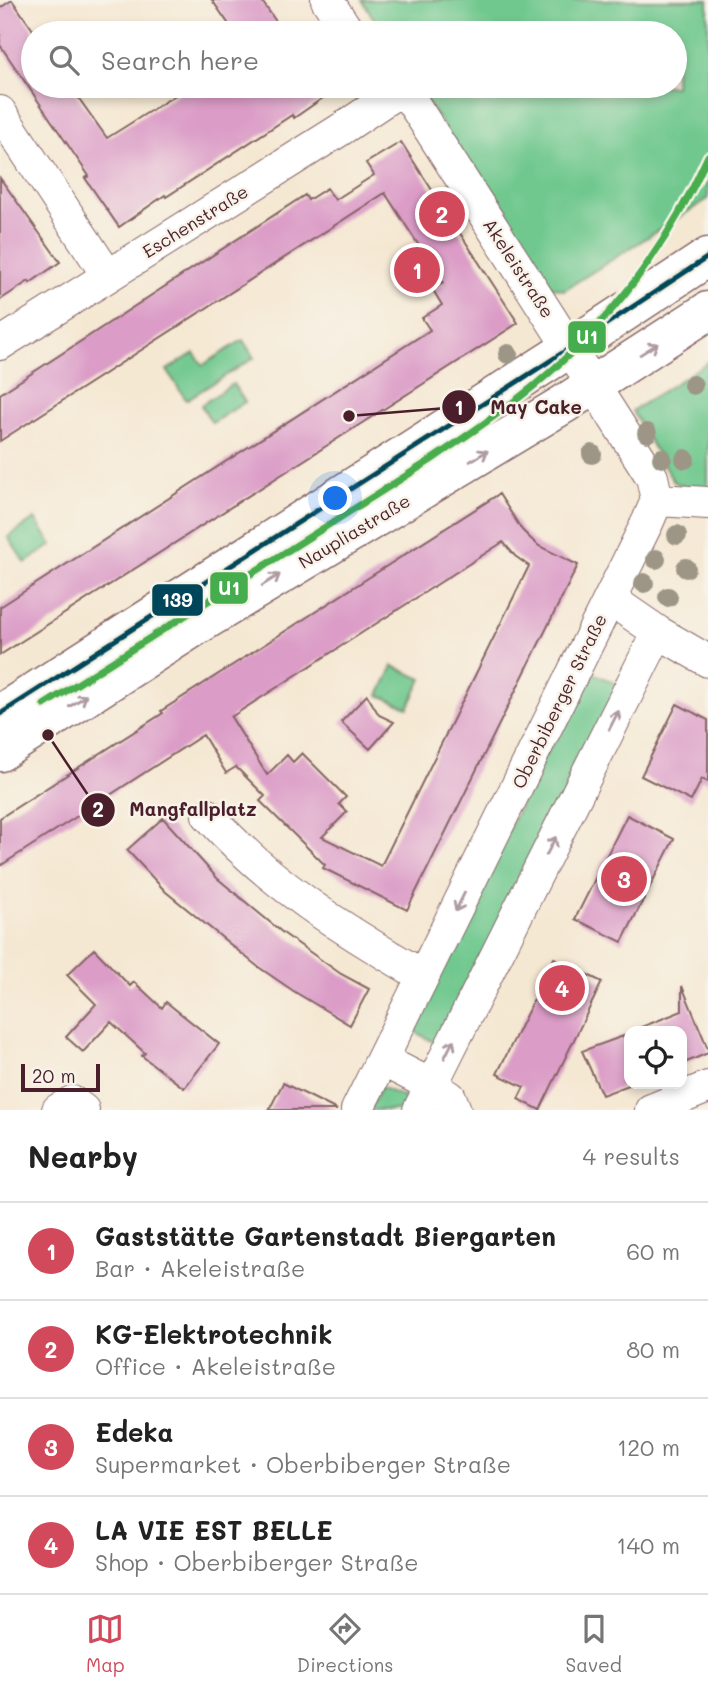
<!DOCTYPE html>
<meta charset="utf-8">
<style>
body{margin:0;font-family:Mali,sans-serif;background:#f2f2f2;color:#222}
.controls{position:absolute;right:21px;bottom:21px;display:grid;overflow:hidden;border-radius:14px;box-shadow:0 4px 10px #0003}
.controls button{width:63px;height:63px;display:grid;place-items:center;padding:0;border:0;border-bottom:2px solid #e0e0e0;background:#fff;color:#222;font:35px sans-serif}
.scale{position:absolute;left:21px;bottom:18px;width:79px;box-sizing:border-box;padding-left:7px;border:4px solid #4a1f2b;border-top:0;font-size:19px;line-height:24px;white-space:nowrap;color:#4a1f2b;-webkit-text-stroke:5px #f7f3e8;paint-order:stroke}
.you{position:absolute;left:336px;top:499px;width:24px;height:24px;margin:-18px;border:5px solid #fff;border-radius:50%;background:#1a73e8;box-shadow:0 0 0 10px #1a73e833}
.badge{display:grid;place-items:center;width:46px;height:46px;border-radius:50%;background:#d1495b;color:#fff;font-size:23px;font-weight:700}
.pin{position:absolute;translate:-50% -50%;border:4px solid #fff;box-shadow:0 2px 7px #0006}
.list{margin:0;padding:0;list-style:none}
h2{display:flex;justify-content:space-between;align-items:center;height:91px;margin:0;padding:0 28px;font-size:30px}
h2 small{font-size:23px;font-weight:400;color:#767676}
.list li{display:grid;grid-template-columns:46px 1fr auto;gap:21px;align-items:center;box-sizing:border-box;height:98px;padding:0 28px;border-top:2px solid #e0e0e0}
.list b{display:block;font-size:26px;white-space:nowrap}
.list p{margin:0;font-size:23px;white-space:nowrap;color:#767676}
.list em{font-size:23px;font-style:normal;color:#767676}
.icon{flex:none;width:38px;height:38px;fill:none;stroke:currentColor;stroke-width:2;stroke-linecap:round;stroke-linejoin:round}
.map{position:relative;flex:none;width:708px;height:1110px;overflow:hidden}
.search{position:absolute;background:#fff;box-shadow:0 4px 10px #0003;left:21px;right:21px;top:21px;height:77px;display:flex;align-items:center;gap:18px;box-sizing:border-box;padding:0 24px;border-radius:38px;color:#767676;font-size:26px}
.sheet{height:483px;background:#fff}
nav{display:flex;justify-content:space-around;align-items:center;box-sizing:border-box;height:98px;border-top:2px solid #e0e0e0;background:#fff;font-size:19px;color:#767676}
nav a{display:grid;justify-items:center;gap:4px}
nav .on{color:#d1495b}
.map>svg:first-child{display:block}
</style>
<div class="map">
<svg width="708" height="1110" viewBox="0 0 708 1110">
<rect width="100%" height="100%" fill="#f7f3e8"/>
<filter id="ink" filterUnits="userSpaceOnUse"><feTurbulence type="fractalNoise" baseFrequency=".0143" numOctaves="2"/><feDisplacementMap in="SourceGraphic" scale="14" xChannelSelector="R" yChannelSelector="G"/><feConvolveMatrix kernelMatrix="1 2 1 2 8 2 1 2 1" color-interpolation-filters="sRGB"/></filter>
<filter id="wash" filterUnits="userSpaceOnUse"><feTurbulence type="fractalNoise" baseFrequency=".00686" numOctaves="4" result="noise"/><feDisplacementMap in="SourceGraphic" scale="28" xChannelSelector="R" yChannelSelector="G"/><feGaussianBlur stdDeviation="1.57" result="paint"/><feColorMatrix in="noise" values="0 0 0 0 0 0 0 0 0 0 0 0 0 0 0 0 0 1.4 0 .05"/><feComposite in="paint" operator="in"/></filter>
<g filter="url(#wash)">
<rect width="100%" height="100%" fill="#f5e8d3"/>
<path fill="#6fc88e" stroke="#5c745c" stroke-width="2" d="M362 0H708V199L564 290 547 286 417 86H675V33H383Z
M243 340 254 358 186 400 167 370 194 353 203 365Z
M708 362V491L693 492 673 481 632 411Z
M233 384 245 402 212 423 201 405Z
M35 519 52 545 25 563 8 537Z
M393 666 422 679 408 708 379 695Z
M587 670 619 685 441 1046 410 1029Z
M381 1087 412 1101 407 1110H369Z"/>
<g id="blocks">
<path fill="#db9cc7" fill-rule="evenodd" d="M12 0 33 30V86H70L107 138 190 86H340L294 118 292 115 166 197 165 195 119 227 85 178 89 176 0 45V8Z
M212 0H261L284 33H235Z
M401 142 518 323 0 655V607L430 330 422 318 442 305 433 290 443 283 385 193 0 441V394L305 195 308 200 327 188 335 200 374 175 366 163Z
M0 178 60 262 30 283 29 281 0 300Z
M499 494 522 530 531 539 539 546 578 565 407 910 323 868 325 865 260 801 265 796 236 767 226 773 203 735 0 866V818L163 713 161 711ZM503 542 515 556 529 566 381 866 322 837 347 812 339 804 346 797 302 753 293 762 287 755 267 775 231 717Z
M367 695 379 715 394 722 370 749 341 722Z
M677 704 708 720V782L702 779 691 801 641 776Z
M627 815 674 839 622 942 575 919Z
M163 818 217 878 260 914 283 933 341 974 369 989 350 1025 295 992 257 966 166 892 127 850Z
M94 949 130 986 134 982 162 1008 166 1002 219 1044 184 1088 142 1056 145 1053 111 1022 83 1052 66 1037 96 1004 67 975Z
M554 958 602 982 540 1110 518 1099 524 1087 497 1074Z
M682 986 708 1049V1053L682 1064V1031H634V1030L682 1011Z
M629 1034V1085L602 1095 582 1051Z
M283 1083 337 1110H269Z"/>
</g>
</g>
<g filter="url(#ink)">
<use href="#blocks" fill-opacity="0" stroke="#866566" stroke-width="2"/>
<g fill="none" stroke-linecap="round" stroke-linejoin="round">
<defs>
<path id="street" d="M327 0 349 33
M0 112 108 276
M0 344 340 130 391 96 402 94 411 100 652 477 657 500 648 521 357 1110
M657 500 708 503
M610 599 658 632 708 661
M208 815C269 884 344 930 423 976
M382 1060 431 1085 450 1097 455 1110
M58 1110 72 1102 83 1110
M419 1110 658 632
M651 1110 708 1087"/>
<path id="secondary" d="M0 714 570 348 708 257
M0 752 196 626 564 404 708 311"/>
</defs>
<use href="#street" stroke="#866566" stroke-width="34"/>
<use href="#secondary" stroke="#866566" stroke-width="41"/>
<use href="#street" stroke="#fff" stroke-width="32"/>
<use href="#secondary" stroke="#fff" stroke-width="38"/>
<defs>
<path id="bus-1" d="M0 714 570 348 708 257"/>
</defs>
<use href="#bus-1" stroke="#f7f3e8" stroke-width="10"/>
<use href="#bus-1" stroke="#00465a" stroke-width="5"/>
<defs>
<path id="metro-1" d="M44 705 431 460C467 436 502 412 535 385 612 321 667 247 708 156"/>
</defs>
<use href="#metro-1" stroke="#f7f3e8" stroke-width="12"/>
<use href="#metro-1" stroke="#46ad4e" stroke-width="7"/>
</g>
<g fill="#9d9687">
<circle cx="508" cy="354" r="10"/>
<circle cx="693" cy="385" r="10"/>
<circle cx="647" cy="433" r="10"/>
<circle cx="592" cy="454" r="10"/>
<circle cx="662" cy="458" r="10"/>
<circle cx="685" cy="459" r="10"/>
<circle cx="677" cy="535" r="10"/>
<circle cx="656" cy="559" r="10"/>
<circle cx="686" cy="568" r="10"/>
<circle cx="644" cy="583" r="10"/>
<circle cx="668" cy="597" r="10"/>
</g>
<defs><path id="oneway-shaft" d="M-6 0H5M1.5-3L5.5 0L1.5 3" fill="none" stroke-width="1.6" stroke-linecap="round" stroke-linejoin="round" transform="scale(1.75)"/></defs>
<g stroke="#ae9aa0">
<use href="#oneway-shaft" transform="translate(649 349) rotate(-32)"/>
<use href="#oneway-shaft" transform="translate(479 456) rotate(-31)"/>
<use href="#oneway-shaft" transform="translate(271 580) rotate(-32)"/>
<use href="#oneway-shaft" transform="translate(78 701) rotate(-33)"/>
<use href="#oneway-shaft" transform="translate(614 720) rotate(-63)"/>
<use href="#oneway-shaft" transform="translate(551 846) rotate(-63)"/>
<use href="#oneway-shaft" transform="translate(460 902) rotate(116)"/>
<use href="#oneway-shaft" transform="translate(449 1049) rotate(-63)"/>
</g>
</g>
<g text-anchor="middle" dominant-baseline="central" stroke-width="5" stroke-linejoin="round" paint-order="stroke">
<g font-size="18" fill="#4a1f2b" stroke="#f7f3e8">
<text transform="translate(195 221) rotate(-32)">Eschenstraße</text>
<text transform="translate(519 268) rotate(57)">Akeleistraße</text>
<text transform="translate(354 531) rotate(-31)">Naupliastraße</text>
<text transform="translate(559 701) rotate(-64)">Oberbiberger Straße</text>
</g>
</g>
<path fill="none" stroke="#4a1f2b" stroke-width="2.5" d="M349 416L459 407M48 735L98 810"/>
<g fill="#4a1f2b" stroke="#f7f3e8" stroke-width="2.5">
<circle cx="349" cy="416" r="7"/>
<circle cx="48" cy="735" r="7"/>
<circle cx="459" cy="407" r="18"/>
<circle cx="98" cy="810" r="18"/>
</g>
<g font-size="21" text-anchor="middle" font-weight="bold" fill="#fff">
<text x="459" y="415">1</text>
<text x="98" y="817">2</text>
</g>
<g font-size="19" text-anchor="middle" font-weight="bold" fill="#4a1f2b" stroke="#f7f3e8" stroke-width="5" stroke-linejoin="round" paint-order="stroke">
<text x="536" y="414">May Cake</text>
<text x="193" y="816">Mangfallplatz</text>
</g>
<g stroke="#f7f3e8" stroke-width="2.5">
<rect x="567" y="320" width="40" height="34" rx="7" fill="#46ad4e"/>
<rect x="209" y="571" width="40" height="34" rx="7" fill="#46ad4e"/>
<rect x="151" y="583" width="53" height="34" rx="7" fill="#00465a"/>
</g>
<g font-size="19" text-anchor="middle" font-weight="bold" fill="#fff">
<text x="587" y="344">U1</text>
<text x="229" y="595">U1</text>
<text x="177" y="607">139</text>
</g>
</svg>
<div class="controls">
<button><svg class="icon" aria-label="locate" viewBox="0 0 24 24"><circle cx="12" cy="12" r="6"/><path d="M12 2v4M12 18v4M2 12h4M18 12h4"/></svg></button>
</div>
<div class="scale">20 m</div>
<div class="you"></div>
<div class="pin badge" style="left:417px;top:270px">1</div>
<div class="pin badge" style="left:442px;top:214px">2</div>
<div class="pin badge" style="left:624px;top:879px">3</div>
<div class="pin badge" style="left:562px;top:988px">4</div>
<div class="search"><svg class="icon" aria-label="search" viewBox="0 0 24 24"><circle cx="10" cy="10" r="6"/><path d="M15 15l6 6"/></svg>Search here</div>
</div>
<section class="sheet">
<h2>Nearby<small>4 results</small></h2>
<ul class="list">
<li><span class="badge">1</span><div><b>Gaststätte Gartenstadt Biergarten</b><p>Bar · Akeleistraße</p></div><em>60 m</em></li>
<li><span class="badge">2</span><div><b>KG-Elektrotechnik</b><p>Office · Akeleistraße</p></div><em>80 m</em></li>
<li><span class="badge">3</span><div><b>Edeka</b><p>Supermarket · Oberbiberger Straße</p></div><em>120 m</em></li>
<li><span class="badge">4</span><div><b>LA VIE EST BELLE</b><p>Shop · Oberbiberger Straße</p></div><em>140 m</em></li>
</ul>
</section>
<nav>
<a class="on"><svg class="icon" aria-label="map" viewBox="0 0 24 24"><path d="M3 6l6-2 6 2 6-2v14l-6 2-6-2-6 2zM9 4v14M15 6v14"/></svg>Map</a>
<a><svg class="icon" aria-label="directions" viewBox="0 0 24 24"><path d="M12 3l9 9-9 9-9-9zM9 14v-3h6M13 9l2 2-2 2"/></svg>Directions</a>
<a><svg class="icon" aria-label="saved" viewBox="0 0 24 24"><path d="M7 4h10v16l-5-4-5 4z"/></svg>Saved</a>
</nav>
